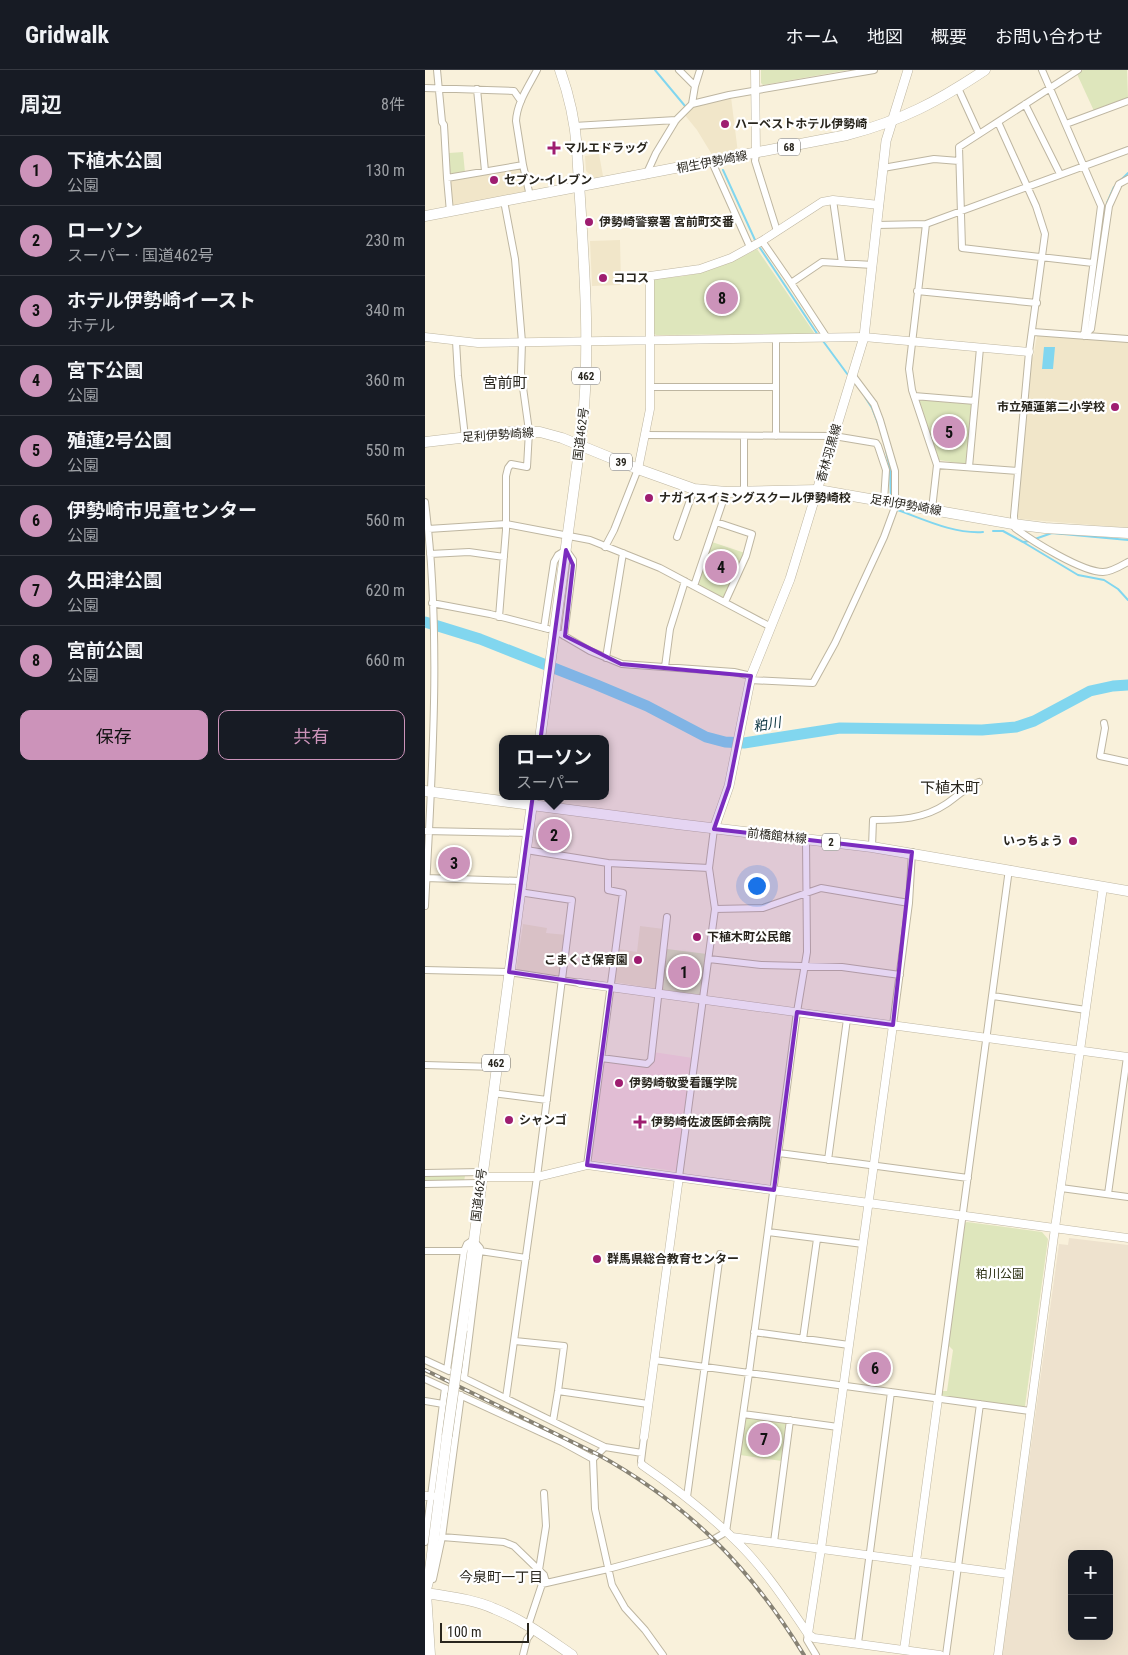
<!DOCTYPE html>
<html lang="ja">
<meta charset="utf-8">
<style>
body{margin:0;font-family:"Roboto Condensed","Noto Sans JP",sans-serif;background:#242831;color:#f1f3f6}
.controls{position:absolute;right:15px;bottom:15px;display:grid;overflow:hidden;border-radius:10px;box-shadow:0 5px 20px #0002}
.controls button{width:45px;height:45px;display:grid;place-items:center;padding:0;border:0;border-bottom:1px solid #363941;background:#171b24;color:#f1f3f6;font:25px sans-serif}
.scale{position:absolute;left:15px;bottom:12px;width:89px;box-sizing:border-box;padding-left:5px;border:2px solid #29261e;border-top:0;font-size:14px;line-height:18px;white-space:nowrap;color:#29261e;-webkit-text-stroke:4px #fff;paint-order:stroke}
.you{position:absolute;left:331px;top:815px;width:18px;height:18px;margin:-12px;border:4px solid #fff;border-radius:50%;background:#1a73e8;box-shadow:0 0 0 8px #1a73e833}
.badge{display:grid;place-items:center;width:32px;height:32px;border-radius:50%;background:#cc93ba;color:#111;font-size:16px;font-weight:700}
.pin{position:absolute;translate:-50% -50%;border:2px solid #fff;box-shadow:0 1px 5px #0006}
.popup{position:absolute;left:74px;top:665px;width:110px;height:65px;box-sizing:border-box;display:grid;place-content:center;border-radius:10px;background:#171b24;filter:drop-shadow(0 1px 4px #0005);font-size:16px;white-space:nowrap;color:#9ea1a6}
.popup b{font-size:19px;color:#f1f3f6}
.popup::after{content:'';position:absolute;left:50%;top:100%;margin-left:-10px;border:10px solid transparent;border-top-color:#171b24}
.list{margin:0;padding:0;list-style:none}
h2{display:flex;justify-content:space-between;align-items:center;height:65px;margin:0;padding:0 20px;font-size:21px}
h2 small{font-size:16px;font-weight:400;color:#9ea1a6}
.list li{display:grid;grid-template-columns:32px 1fr auto;gap:15px;align-items:center;box-sizing:border-box;height:70px;padding:0 20px;border-top:1px solid #363941}
.list b{display:block;font-size:19px;white-space:nowrap}
.list p{margin:0;font-size:16px;white-space:nowrap;color:#9ea1a6}
.list em{font-size:16px;font-style:normal;color:#9ea1a6}
.actions{display:flex;gap:10px;padding:15px 20px}
.actions a{flex:1;padding:11px 0;border:1px solid #cc93ba;border-radius:10px;text-align:center;font-size:18px;color:#cc93ba}
.actions .main{background:#cc93ba;color:#111}
.map{position:relative;flex:none;width:703px;height:1585px;overflow:hidden}
header{display:flex;align-items:center;gap:30px;box-sizing:border-box;height:70px;padding:0 25px;background:#171b24;border-bottom:1px solid #363941}
header strong{font-size:24px}
nav{display:flex;gap:28px;margin-inline-start:auto;font-size:18px}
main{display:flex}
aside{flex:1;background:#171b24}
.map>svg:first-child{display:block}
</style>
<header>
<strong>Gridwalk</strong>
<nav><a>ホーム</a><a>地図</a><a>概要</a><a>お問い合わせ</a></nav>
</header>
<main>
<aside>
<h2>周辺<small>8件</small></h2>
<ul class="list">
<li><span class="badge">1</span><div><b>下植木公園</b><p>公園</p></div><em>130 m</em></li>
<li><span class="badge">2</span><div><b>ローソン</b><p>スーパー · 国道462号</p></div><em>230 m</em></li>
<li><span class="badge">3</span><div><b>ホテル伊勢崎イースト</b><p>ホテル</p></div><em>340 m</em></li>
<li><span class="badge">4</span><div><b>宮下公園</b><p>公園</p></div><em>360 m</em></li>
<li><span class="badge">5</span><div><b>殖蓮2号公園</b><p>公園</p></div><em>550 m</em></li>
<li><span class="badge">6</span><div><b>伊勢崎市児童センター</b><p>公園</p></div><em>560 m</em></li>
<li><span class="badge">7</span><div><b>久田津公園</b><p>公園</p></div><em>620 m</em></li>
<li><span class="badge">8</span><div><b>宮前公園</b><p>公園</p></div><em>660 m</em></li>
</ul>
<div class="actions"><a class="main">保存</a><a>共有</a></div>
</aside>
<div class="map">
<svg width="703" height="1585" viewBox="0 0 703 1585">
<rect width="100%" height="100%" fill="#f9f1db"/>
<path fill="#f1e6c9" d="M306 27 313 83 289 88 272 60 259 44 267 37Z
M174 84 178 106 169 108 161 101 160 86Z
M96 99 102 122 27 136 24 111Z
M195 170 196 215 167 216 165 171Z
M615 264 703 272V458L595 449 593 447 606 289 608 287 612 266Z
M98 854 122 858 121 863 142 865 136 905 133 907 91 901Z
M215 856 239 859 231 919 189 912 193 879 212 882Z"/>
<path fill="#eee2ce" fill-rule="evenodd" d="M644 1168 703 1175V1585H577L634 1174 643 1175ZM647 1484H684V1566H647Z"/>
<path fill="#fbe1da" d="M228 982 268 988 253 1099 250 1101 167 1090 165 1088 178 991 223 995Z"/>
<path fill="#dee6bc" d="M336 0H423L338 15 336 13Z
M658 0H702L703 28 669 41 652 4Z
M38 82 40 103 27 105 25 102 24 83Z
M332 179 390 264 231 265 229 264 228 211 230 208C267 209 299 197 332 179Z
M496 328 545 332 547 334 542 392 539 394 514 390 494 331Z
M287 472 320 483 300 526 297 527 275 516 274 512Z
M242 879 282 884 275 925 237 920Z
M37 1104 40 1106 39 1111 0 1112V1105Z
M542 1152 617 1162 623 1169 600 1336 598 1337 519 1327 517 1325V1321H522L528 1280 523 1275 540 1153Z
M322 1347 361 1352 357 1391 315 1385 320 1348Z"/>
<path fill="#81d6ef" d="M619 277H630L628 299H617Z"/>
<g fill="none" stroke-linecap="round" stroke-linejoin="round">
<path stroke="#81d6ef" stroke-width="2" d="M230 0 260 36
M298 100 330 170
M696 110 703 103
M682 133 689 117
M335 178 393 265
M398 271 423 305
M440 327 447 338 454 356
M461 380 465 399 466 430
M470 439C498 449 528 464 558 462
M568 461H578L598 472 605 471
M610 469 627 463 703 470
M598 472 653 505 679 510 693 519 703 530"/>
<path stroke="#81d6ef" stroke-width="11" d="M0 552 55 569 172 615 222 636 281 667 300 672 319 673 415 658 557 660 591 657 609 651 665 621 688 616 703 615"/>
<defs>
<path id="minor" d="M12 0 17 52 19 55 22 108 98 95
M254 0 270 16 267 34
M617 0 676 136 659 266
M653 0 534 77 537 178 668 193
M270 16 275 0
M0 18 89 21 96 31
M533 18 554 64
M52 19 60 101
M600 34 635 104
M573 52 611 136 620 164 604 282 589 446 590 458C607 471 657 502 678 502 686 502 696 496 703 492
M641 54 703 31
M149 56 251 50
M331 83 330 91 352 161
M287 92 325 177
M458 98 509 89 534 91
M221 105 231 83 251 50 267 34 304 25 449 0
M22 108 25 142
M105 126 98 95 91 51C92 32 104 16 112 0
M408 130 417 193
M501 154 484 299 487 320 512 395 507 439
M452 155 501 154 703 80
M337 171 366 213 402 268
M366 213 397 192 448 195
M492 221 612 233
M608 262 703 269
M659 266 666 259 684 136 694 114 703 109
M31 271 33 306 40 367
M226 317H351
M489 326 550 331
M220 365 409 366 451 373 453 376 461 400 459 431
M319 366V421
M351 366V268
M512 395 593 401
M544 397 555 278
M0 432C17 566 7 702 0 836
M291 452 327 464 321 486 300 532
M3 459 81 454 165 470 235 498 346 557
M252 467 269 419
M180 477 189 460 213 399
M5 484 44 482 79 487
M269 516 301 422
M7 533 65 544 123 559
M74 547 81 460V406L83 398 86 394 102 397 104 361 96 303 97 272 90 189 79 131
M119 558 129 492 133 485 141 480 148 490V495L139 566
M136 564 165 581 197 594 309 602 326 606
M181 588 198 483
M240 597 245 559 260 511
M325 610 388 613 410 573 459 467 470 437V401L455 350 449 334 428 306
M679 653 680 658 675 686 703 692
M0 761 103 763
M447 777 448 750C474 750 499 749 521 734 533 726 541 717 554 712
M101 780 183 793 284 798
M0 808 96 811
M290 839 338 838 396 818 484 833
M284 889 336 895 417 897 475 905
M0 900 84 902 155 913
M568 926 661 940
M468 955 484 833 487 782
M176 988 222 994 226 990 242 847
M0 995 71 997
M67 1023 122 1030
M354 1083 543 1108
M403 1090 422 949
M162 1095 198 823 183 820V793
M0 1103 57 1102
M254 1107 290 839 284 798 289 759
M0 1114 55 1113
M636 1118 703 1127
M683 1124 702 987
M343 1162 438 1174
M0 1181H39
M55 1181 101 1188
M329 1262 424 1275
M378 1269 392 1169
M90 1271 139 1276 133 1321 128 1351
M0 1290 24 1301
M229 1290 605 1341
M22 1300 39 1181 42 1174 48 1170 55 1178 39 1308
M35 1306 180 1377 217 1383
M0 1309 137 1372 168 1389
M133 1321 223 1334
M81 1328 112 1107 147 830 94 822
M513 1329 584 799
M0 1331 18 1334
M318 1344 413 1357
M180 1377 168 1389 170 1439 187 1515 200 1538 220 1560 238 1585
M217 1395 216 1391 219 1367
M262 1427 295 1184
M17 1467 79 1472 89 1476 119 1505 121 1512
M0 1472 20 1318
M349 1472 365 1350
M114 1500 121 1456 119 1423
M8 1509 17 1467 36 1325
M103 1556 117 1514 183 1499 284 1472 301 1462 324 1303 372 942 382 882 381 769
M383 1564 382 1570 391 1585
M433 1573 466 1322
M98 1585 102 1569 109 1559
M521 1585 555 1334"/>
<path id="tertiary" d="M330 0 331 83
M0 267 53 273 439 267 604 282
M213 399 225 339V206L275 199 306 188 337 171 397 132 408 130 454 135
M155 913 703 987
M56 1107H112L162 1095 703 1168
M219 1367 254 1107
M217 1395C249 1417 279 1440 307 1467 337 1495 360 1530 383 1564L389 1568 515 1585
M0 1426H7
M307 1467 583 1504
M383 1564 396 1479 468 955
M479 1580 513 1329
M573 1585 630 1158 678 817"/>
<path id="secondary" d="M289 759 304 716 326 606 365 509 439 267 461 71 483 0"/>
<path id="primary" d="M0 146 422 65C478 50 512 32 560 0
M0 372 86 362H115L137 368 213 399 269 419 301 422 393 420 588 454 620 458 703 463
M0 721 252 754 447 777 703 821
M5 1585 1 1523C24 1527 48 1529 70 1539 98 1550 122 1568 147 1585"/>
<path id="trunk" d="M115 669 157 359C167 267 157 172 152 79 150 52 144 25 135 0
M37 1260 108 726
M0 1523 4 1508 22 1366"/>
</defs>
<use href="#minor" stroke="#beb6a1" stroke-width="8"/>
<use href="#tertiary" stroke="#beb6a1" stroke-width="9"/>
<use href="#secondary" stroke="#beb6a1" stroke-width="10"/>
<use href="#primary" stroke="#beb6a1" stroke-width="11"/>
<use href="#trunk" stroke="#beb6a1" stroke-width="11"/>
<use href="#minor" stroke="#fff" stroke-width="6"/>
<use href="#tertiary" stroke="#fff" stroke-width="8"/>
<use href="#secondary" stroke="#fff" stroke-width="9"/>
<use href="#primary" stroke="#fff" stroke-width="10"/>
<use href="#trunk" stroke="#fff" stroke-width="10"/>
<defs>
<path id="rail" d="M0 1300 172 1384C263 1434 325 1497 379 1585"/>
</defs>
<use href="#rail" stroke="#878274" stroke-width="4"/>
<use href="#rail" stroke="#fff" stroke-width="2" stroke-dasharray="5.5" stroke-linecap="butt"/>
<defs>
<path id="trunk-bridge" d="M22 1366 37 1260"/>
</defs>
<use href="#trunk-bridge" stroke="#beb6a1" stroke-width="11" stroke-linecap="butt"/>
<use href="#trunk-bridge" stroke="#fff" stroke-width="10"/>
</g>
<path fill="#7b2cbf" fill-opacity="0.2" stroke="#7b2cbf" stroke-width="4" stroke-linejoin="round" d="M141 480 148 495 140 566 196 594 326 606 304 716 289 759 487 782 468 955 372 942 349 1120 162 1095 186 917 84 902Z"/>
<g fill="#9e1d70" stroke="#fff" stroke-width="2">
<circle cx="300" cy="54" r="5"/>
<path d="M126.5 70.5h5v5h5v5h-5v5h-5v-5h-5v-5h5z"/>
<circle cx="69" cy="110" r="5"/>
<circle cx="164" cy="152" r="5"/>
<circle cx="178" cy="208" r="5"/>
<circle cx="690" cy="337" r="5"/>
<circle cx="224" cy="428" r="5"/>
<circle cx="648" cy="771" r="5"/>
<circle cx="272" cy="867" r="5"/>
<circle cx="213" cy="890" r="5"/>
<circle cx="194" cy="1013" r="5"/>
<circle cx="84" cy="1050" r="5"/>
<path d="M212.5 1044.5h5v5h5v5h-5v5h-5v-5h-5v-5h5z"/>
<circle cx="172" cy="1189" r="5"/>
</g>
<g text-anchor="middle" dominant-baseline="central" stroke-width="4.5" stroke-linejoin="round" paint-order="stroke">
<g fill="#fff" stroke="#696762" stroke-width="1">
<rect x="353" y="68.5" width="22" height="17" rx="4"/>
<rect x="147" y="297.5" width="28" height="17" rx="4"/>
<rect x="185" y="383.5" width="22" height="17" rx="4"/>
<rect x="397" y="763.5" width="18" height="17" rx="4"/>
<rect x="57" y="984.5" width="28" height="17" rx="4"/>
</g>
<g font-size="11" font-weight="bold" fill="#29261e">
<text x="364" y="77">68</text>
<text x="161" y="306">462</text>
<text x="196" y="392">39</text>
<text x="406" y="772">2</text>
<text x="71" y="993">462</text>
</g>
<g font-size="12" font-weight="bold" fill="#29261e" stroke="#fff" text-anchor="start">
<text x="310" y="54">ハーベストホテル伊勢崎</text>
<text x="139" y="78">マルエドラッグ</text>
<text x="79" y="110">セブン-イレブン</text>
<text x="174" y="152">伊勢崎警察署 宮前町交番</text>
<text x="188" y="208">ココス</text>
<text x="680" y="337" text-anchor="end">市立殖蓮第二小学校</text>
<text x="234" y="428">ナガイスイミングスクール伊勢崎校</text>
<text x="638" y="771" text-anchor="end">いっちょう</text>
<text x="282" y="867">下植木町公民館</text>
<text x="203" y="890" text-anchor="end">こまくさ保育園</text>
<text x="204" y="1013">伊勢崎敬愛看護学院</text>
<text x="94" y="1050">シャンゴ</text>
<text x="226" y="1052">伊勢崎佐波医師会病院</text>
<text x="182" y="1189">群馬県総合教育センター</text>
</g>
<g font-size="12" fill="#29261e" stroke="#fff">
<text transform="translate(287 92) rotate(-11)">桐生伊勢崎線</text>
<text transform="translate(156 364) rotate(-83)">国道462号</text>
<text transform="translate(73 365) rotate(-4)">足利伊勢崎線</text>
<text transform="translate(404 383) rotate(-74)">香林羽黒線</text>
<text transform="translate(481 435) rotate(10)">足利伊勢崎線</text>
<text transform="translate(352 766) rotate(6)">前橋館林線</text>
<text transform="translate(54 1125) rotate(-83)">国道462号</text>
</g>
<g font-size="12" fill="#2a2e11" stroke="#fff">
<text x="575" y="1204">粕川公園</text>
</g>
<g font-size="14" font-style="italic" fill="#0c3540" stroke="#fff">
<text transform="translate(342 654) rotate(-9)">粕川</text>
</g>
<g font-size="14" fill="#29261e" stroke="#fff">
<text x="76" y="1507">今泉町一丁目</text>
</g>
<g font-size="15" fill="#29261e" stroke="#fff">
<text x="80" y="313">宮前町</text>
<text x="525" y="718">下植木町</text>
</g>
</g>
</svg>
<div class="controls">
<button>+</button>
<button>−</button>
</div>
<div class="scale">100 m</div>
<div class="you"></div>
<div class="pin badge" style="left:259px;top:902px">1</div>
<div class="pin badge" style="left:129px;top:765px">2</div>
<div class="popup"><b>ローソン</b>スーパー</div>
<div class="pin badge" style="left:29px;top:793px">3</div>
<div class="pin badge" style="left:296px;top:497px">4</div>
<div class="pin badge" style="left:524px;top:362px">5</div>
<div class="pin badge" style="left:450px;top:1298px">6</div>
<div class="pin badge" style="left:339px;top:1369px">7</div>
<div class="pin badge" style="left:297px;top:228px">8</div>
</div>
</main>
